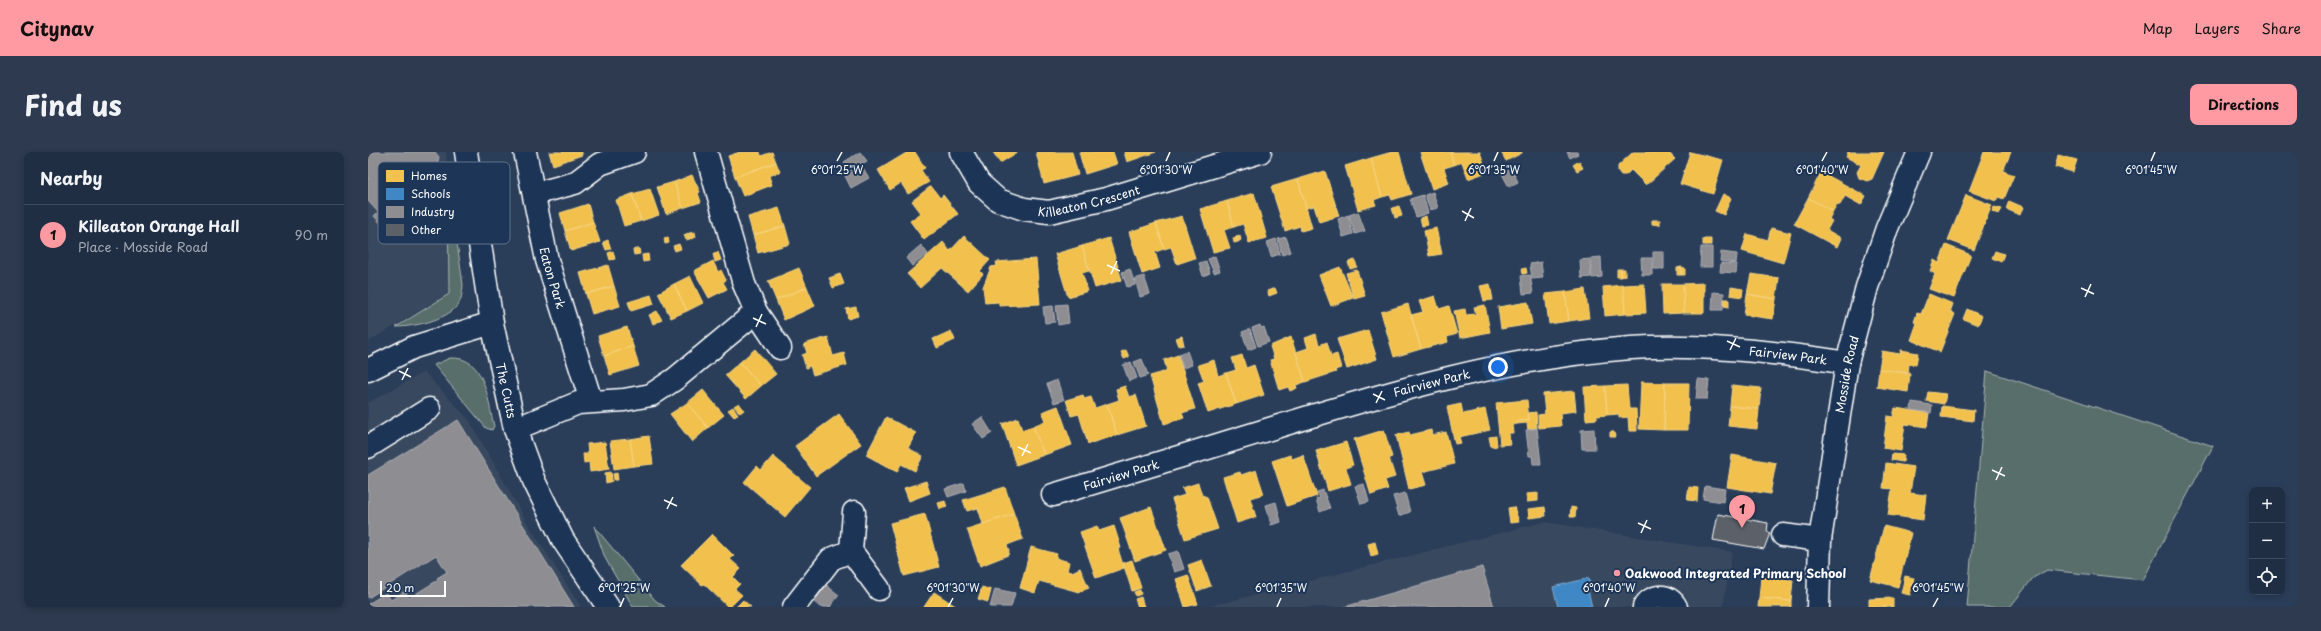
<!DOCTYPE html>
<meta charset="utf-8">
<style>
body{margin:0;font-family:"Playpen Sans",sans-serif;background:#2d3a4f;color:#f1f3f6}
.controls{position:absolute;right:12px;bottom:12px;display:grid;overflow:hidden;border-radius:8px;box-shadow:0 2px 6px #0003}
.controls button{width:36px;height:36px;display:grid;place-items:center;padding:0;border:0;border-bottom:1px solid #3d4a5d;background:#202e44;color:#f1f3f6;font:20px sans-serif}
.scale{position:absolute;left:12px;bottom:10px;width:66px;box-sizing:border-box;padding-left:4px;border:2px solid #fff;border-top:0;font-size:11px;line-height:14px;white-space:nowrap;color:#fff;-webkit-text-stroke:3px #1d3557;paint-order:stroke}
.you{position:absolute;left:1130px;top:215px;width:14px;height:14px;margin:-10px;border:3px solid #fff;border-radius:50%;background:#1a73e8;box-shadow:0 0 0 6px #1a73e833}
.badge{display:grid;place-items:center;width:26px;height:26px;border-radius:50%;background:#ff9aa2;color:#111;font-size:13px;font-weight:700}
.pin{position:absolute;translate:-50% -33px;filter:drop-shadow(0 1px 2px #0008)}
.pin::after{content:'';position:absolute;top:21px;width:14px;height:12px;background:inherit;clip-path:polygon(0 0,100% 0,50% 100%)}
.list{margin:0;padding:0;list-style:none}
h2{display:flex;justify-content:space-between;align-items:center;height:52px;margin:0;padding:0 16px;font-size:17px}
h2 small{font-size:13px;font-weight:400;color:#a2a8b2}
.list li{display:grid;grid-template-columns:26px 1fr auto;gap:12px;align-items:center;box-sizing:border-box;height:60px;padding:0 16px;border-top:1px solid #3d4a5d}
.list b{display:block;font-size:15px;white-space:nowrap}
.list p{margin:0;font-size:13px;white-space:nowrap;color:#a2a8b2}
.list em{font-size:13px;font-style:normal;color:#a2a8b2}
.icon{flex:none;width:22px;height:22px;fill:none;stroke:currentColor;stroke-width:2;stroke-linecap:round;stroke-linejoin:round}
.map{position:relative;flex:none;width:1929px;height:455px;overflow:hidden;border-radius:8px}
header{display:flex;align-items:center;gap:24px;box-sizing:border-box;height:56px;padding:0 20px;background:#ff9aa2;color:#111}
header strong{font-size:19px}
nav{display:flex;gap:22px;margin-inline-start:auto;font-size:14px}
.intro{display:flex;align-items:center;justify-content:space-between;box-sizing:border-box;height:96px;padding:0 24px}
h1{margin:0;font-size:28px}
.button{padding:10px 18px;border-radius:8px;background:#ff9aa2;color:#111;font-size:14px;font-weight:700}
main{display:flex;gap:24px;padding:0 24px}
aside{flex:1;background:#202e44;border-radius:8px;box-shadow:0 2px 6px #0003}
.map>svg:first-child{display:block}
</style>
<header>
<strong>Citynav</strong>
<nav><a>Map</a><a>Layers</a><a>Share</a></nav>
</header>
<div class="intro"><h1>Find us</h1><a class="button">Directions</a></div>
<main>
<aside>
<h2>Nearby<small></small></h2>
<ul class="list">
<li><span class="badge">1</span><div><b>Killeaton Orange Hall</b><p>Place · Mosside Road</p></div><em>90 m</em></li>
</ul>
</aside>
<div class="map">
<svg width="1929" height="455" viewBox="0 0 1929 455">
<rect width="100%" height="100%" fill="#2a3e5a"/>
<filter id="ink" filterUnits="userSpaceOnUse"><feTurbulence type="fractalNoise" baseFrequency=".025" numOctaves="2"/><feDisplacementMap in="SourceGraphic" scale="8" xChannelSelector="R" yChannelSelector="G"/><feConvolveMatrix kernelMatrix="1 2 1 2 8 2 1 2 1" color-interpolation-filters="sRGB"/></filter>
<g filter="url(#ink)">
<path fill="#39485e" d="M0 0H78L81 141 0 190Z
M56 220 101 268 160 372 213 455H0V251Z
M1176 370 1364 400 1355 455H839Z"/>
<path fill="#586e6a" stroke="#acb6b4" d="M80 27 95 133C94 141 94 148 89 154 78 168 45 175 28 175L81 142Z
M82 206C118 204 119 247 126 274L124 278 118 276 66 213Z
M1619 219 1845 294 1775 428 1679 418 1665 426 1642 455H1599Z
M226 374 287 448 297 455H265L237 406Z"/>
<path fill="#f2c14e" stroke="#f6d483" d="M181 0H214V3L185 13Z
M372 0H392L393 4 404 0 408 10 367 25 360 4Z
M540 0H547L557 16 553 18 561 30 540 42 533 31 522 38 510 18Z
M625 0H650L632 11Z
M668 0H704L710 23 676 32Z
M711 0H745L749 12 717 22Z
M756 0H788L759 10Z
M1024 0H1031L1043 42 1024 48 1022 43 1014 45 1003 6Z
M1052 0H1082L1086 13 1076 16 1081 31 1064 37Z
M1082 0H1112L1119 20 1100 27 1094 10 1086 13Z
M1133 0H1154V1L1138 9Z
M1265 0H1300L1307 7 1278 33 1263 18 1258 23H1253L1250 19V14Z
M1322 0 1355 8 1345 42 1312 32Z
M1480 0H1516L1504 27 1499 29 1491 26 1489 20 1493 13 1478 5Z
M1616 0H1643L1635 19 1646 23 1636 47 1630 45 1628 49 1601 39Z
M1690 3 1709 8 1705 20 1687 15Z
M1003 6 1014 45 1006 48 1008 53 990 58 977 14Z
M1211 9 1215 16 1209 19 1205 13Z
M408 10 412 20 401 24 404 33 375 44 367 25Z
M957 19 971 64 951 70 946 54 938 56 930 27Z
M1453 20 1498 44 1493 53 1477 44 1472 53 1469 52 1465 59 1440 46Z
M324 23 332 40 330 41 333 50 315 56 306 30Z
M930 27 944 76 933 79 932 74 917 79 903 35Z
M306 30 315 56 298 62 289 35Z
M563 34 572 46 575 43 590 62 556 88 542 69 553 61 544 49Z
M282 37 291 63 273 69 264 42Z
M886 41 899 86 881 91 875 72 866 75 859 49Z
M264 42 273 69 256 74 248 48Z
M1355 42 1363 46 1356 63 1347 59Z
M1598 43 1624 53 1606 98 1580 88Z
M1440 46 1465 59 1461 67 1464 69 1459 78 1473 86 1469 95 1426 72Z
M859 49 866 75 856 78 862 96 845 100 832 57Z
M1641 49 1655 55 1652 63 1638 57Z
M220 52 225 70 197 79 192 61Z
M1031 54 1034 64 1027 66 1024 56Z
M1626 55 1634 57 1631 62 1624 60Z
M411 56 417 74 385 83 380 65Z
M814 64 827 106 809 112 803 95 796 97 788 71Z
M1058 64 1060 73 1054 74 1052 66Z
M1284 68H1292V73L1284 72Z
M225 70 232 90 203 99 197 79Z
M788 71 796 97 787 100 792 116 774 122 761 80Z
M417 74 422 92 390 101 385 83Z
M1068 76 1074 102 1061 104 1056 79Z
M1403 76 1423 81 1415 111 1374 99 1379 82 1400 88Z
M327 80 328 85 323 87 321 81Z
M320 81 322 87 318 88 316 83Z
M596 84 622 108 612 119 615 122 600 139 574 116 552 136 539 122 575 90 582 99Z
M872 84 873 88 870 90 868 85Z
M300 85 301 91 297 92 296 86Z
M868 85 870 90 866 91 865 86Z
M741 86 754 128 727 136 714 94Z
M1335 87H1343V93H1335Z
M240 88 243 97 238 98 235 90Z
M311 92 313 97 307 99 305 94Z
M1578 93 1603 103 1586 146 1561 137 1567 122 1562 119 1566 108 1571 111Z
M714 94 721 119 714 121 720 139 700 145 687 102Z
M271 96 272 102 266 103 265 98Z
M245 99 247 107 242 108 240 101Z
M1627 99 1636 102 1633 110 1624 106Z
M350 100 353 108 347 110 345 102Z
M280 102 281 109 275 110 274 103Z
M668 107 672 152 631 154V150L617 151 615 135 623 115 629 114 628 110Z
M987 108 989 115 982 117 980 110Z
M345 109 350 120 353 118 358 128 355 130 359 137 341 146 326 119Z
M240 113 246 134 218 142 212 121Z
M972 115 985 146 963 154 951 123Z
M1313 115 1317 116V123H1313Z
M1313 115V123H1309V116Z
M431 116 439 135 408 148 400 129Z
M1158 116 1159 121 1155 122 1154 117Z
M1249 117H1253V125H1249Z
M1253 117H1257V124L1253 125Z
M989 118 997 144 986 147 978 121Z
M472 122 476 132 465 136 461 126Z
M1383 122 1411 126 1408 147 1379 142Z
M322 124 335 151 319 159 306 132Z
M1336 131V161H1316L1315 132Z
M306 132 319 159 303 166 290 141Z
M1122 132 1125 148 1116 149 1112 134Z
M1276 132 1278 161 1257 162 1255 133Z
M1294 132H1315L1316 161 1295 162Z
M1255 133 1257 162 1237 164 1235 135Z
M246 134 252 154 224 162 218 142Z
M439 135 447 154 416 168 408 148Z
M1363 135 1375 137 1374 145 1362 143Z
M907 136 909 141 901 144 899 139Z
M1217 137 1221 166 1201 169 1197 140Z
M1197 140 1201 169 1181 172 1177 142Z
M1379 142 1408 147 1405 167 1376 163Z
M1561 142 1585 152 1582 160 1587 162 1572 200 1543 188 1549 171 1546 170 1549 161 1553 162Z
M283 143 286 152 263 159 260 150Z
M1067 144 1071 157 1081 154 1089 182 1079 185 1080 190 1053 197 1043 163 1055 160 1051 149Z
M1356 147H1361V155L1356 154Z
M1160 150 1164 172 1133 177 1130 155Z
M1040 152 1053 197 1026 205 1013 160Z
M1117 153 1122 180 1092 186 1086 159 1097 157 1098 163 1108 162 1106 155Z
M488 155 490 164 480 167 478 157Z
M1599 157 1614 164 1610 173 1595 167Z
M289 159 294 168 285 172 281 163Z
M259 175 265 194 236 204 230 184Z
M1000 178 1009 207 979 217 969 187Z
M583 179 587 188 569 196 565 187Z
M948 182 951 193 959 190 963 204 969 202 973 216 967 218 968 220 937 230 928 200 940 196 937 186Z
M814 184 816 193 811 194 808 186Z
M460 185 465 204 476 201 479 213 445 223 442 214 438 216 434 203 439 201 436 192Z
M923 185 937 230 928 233 929 236 922 239 920 235 911 238 902 208 906 207 902 194Z
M265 194 271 214 242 223 236 204Z
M387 197 408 222 393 234 372 210Z
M758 198 761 205 756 207 753 200Z
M1533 198 1550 201 1548 213 1541 212 1540 221 1511 217 1514 199 1532 202Z
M810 203 827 257 814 261 816 266 796 272 782 224 799 219 796 208Z
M874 203 878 216 886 213 896 243 868 252 858 221 868 218 864 206Z
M846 208 850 224 858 221 868 252 840 261 830 231 836 229 830 213Z
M372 210 393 234 378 247 357 223Z
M1511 217 1542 222 1540 240 1509 235Z
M1273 230 1297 231 1296 278 1271 277Z
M1297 231H1321L1320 278H1296Z
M1259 233 1261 257H1268L1269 279H1261L1260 265 1251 266V262L1239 263 1237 234Z
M1364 233 1393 236 1391 257 1362 254Z
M757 234 761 245 768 243 778 274 749 283 739 252 751 248 748 237Z
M1237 234 1239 263 1229 264V267L1218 268 1216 235Z
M335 238 356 263 340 276 319 251Z
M1206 239 1208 259 1192 261 1193 274 1171 276 1170 263 1177 262 1175 242Z
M1560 240 1578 242 1576 252 1558 249Z
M715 243 716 247 723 245 727 256 739 252 749 283 720 292 711 262 703 264 698 248Z
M1159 248 1161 268 1149 269V272L1144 273 1145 281H1141L1142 292 1132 293 1128 251Z
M319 251 340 276 324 290 302 262Z
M371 251 376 258 372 261 366 254Z
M1093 252 1095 262 1117 257 1122 278 1091 285 1093 291 1087 292 1079 255Z
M690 254 704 293 676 303 665 274 677 269 674 260Z
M1362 254 1391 257 1389 277 1360 274Z
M1574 254 1606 258 1605 269 1573 265Z
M365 255 370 262 366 265 360 258Z
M1527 256 1561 261 1559 275 1537 272 1533 299 1515 296 1519 264 1525 265Z
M1168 260 1169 276 1160 278 1159 271 1149 272V269L1161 268 1160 261Z
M471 262 493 292 448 324 427 294Z
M518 265 548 281 540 296 555 304 547 319 533 312 529 320 498 303Z
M650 266 654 278 665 274 676 303 648 313 634 272Z
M1016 278 1024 305 1021 306 1027 325 1017 328 1020 337 1003 343 986 287Z
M1063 278 1064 283 1078 280 1086 312 1054 320 1058 333 1041 337 1028 283 1041 280 1042 283Z
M1242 280H1246L1247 285H1242Z
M281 284 285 312 266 314 262 287Z
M1128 284 1129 294 1123 295 1121 285Z
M262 287 266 314 246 317 242 289Z
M237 290 241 317 222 320 221 310 216 311 215 302H220L219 292Z
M978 290 985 313 978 316 983 332 960 339 948 299Z
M1524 302 1536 303 1535 310 1523 308Z
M922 303 924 307 935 303 949 344 919 354 904 309Z
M1364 303 1408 311 1402 342 1359 335Z
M405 304 442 335 417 365 376 330 389 314 393 318Z
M1518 311 1546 315 1542 341 1558 343 1555 368 1520 363 1524 337 1515 336Z
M888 318 896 342 882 346 888 365 869 371 855 325 872 320 873 323Z
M243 320 244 329 238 331 237 321Z
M249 321 250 328H246L245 322Z
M558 329 562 341 541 349 536 336Z
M830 331 834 343 839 345 850 377 817 387 804 347 817 343 814 336Z
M637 335 646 362 615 372 610 356 599 359 595 348Z
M1321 335 1330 336 1329 349 1319 348Z
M1170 341V349L1159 350 1158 342Z
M577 349 579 355 572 357 570 351Z
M783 355 798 398 767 409 752 366Z
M1146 355 1151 370 1142 371 1140 356Z
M1177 355 1178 364 1161 366 1160 357Z
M1203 355 1208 356 1207 365H1202Z
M557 362 571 415 536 424 522 371Z
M646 362 655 387 639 393 641 399 640 403 612 414 599 377Z
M729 374 731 379 746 374 753 396 750 397 756 416 728 426 712 380Z
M1516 374 1543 381 1530 435 1502 428Z
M344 382 366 404 362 407 373 417 365 425 372 432 367 437 374 443 362 455H360L336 432 334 433 313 413Z
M1007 390 1010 402 1003 404 1000 392Z
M663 395 689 402 688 406 701 410 699 419 704 420 712 416 721 436 711 440 671 429 667 441 652 436Z
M764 408 773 436 764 439 755 411Z
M834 408 843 434 829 439 820 413Z
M820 423 830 452 817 455 808 427Z
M1537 424 1546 426 1542 443 1533 441Z
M1393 425 1425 428 1423 449 1391 446Z
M614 435 623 438 620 450 610 447Z
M772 438 773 442 768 444 766 440Z
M566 440 589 455H556Z
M773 445 776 455H770L767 447Z
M1391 446 1423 449V455H1390Z
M1525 446V455H1501V447Z
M375 448 383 455H368Z"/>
<path fill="#3f88c5" stroke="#79acd6" d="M1221 426 1223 436 1220 438 1224 455H1190L1185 435Z"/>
<path fill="#8d8d92" stroke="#afafb3" d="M0 0H67L71 5 69 13 54 25 63 35 16 75 6 64 10 60 0 49Z
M492 0 499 9 482 19 476 10Z
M1199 0H1209L1210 2 1202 6Z
M1142 13 1150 30 1141 35 1132 18Z
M494 14 501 26 483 36 477 24Z
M1065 40 1070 56 1062 58 1057 43Z
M1055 43 1060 61 1048 65 1042 47Z
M990 60 997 79 987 82 981 63Z
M980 63 985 82 975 85 970 67Z
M918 85 923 100 914 103 910 87Z
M908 87 912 102 903 105 899 90Z
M553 93 560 102 544 114 538 106Z
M1333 95H1344V115H1332Z
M1285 100H1296V117H1285Z
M1353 100 1369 102 1368 111 1352 109Z
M847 104 852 119 846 121 840 107Z
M1233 105 1234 125 1224 126 1223 106Z
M1273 106H1284V123H1274Z
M1222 107 1223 125 1213 126 1212 108Z
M838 109 842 121 835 124 831 111Z
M1173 110 1175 126 1164 127 1162 112Z
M1353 111 1369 112 1368 121 1352 120Z
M762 117 767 133 759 135 754 120Z
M1162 123 1165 141 1155 142 1153 124Z
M776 124 782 142 772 145 767 127Z
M1345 140 1356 141 1355 158H1344Z
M699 152 701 171 690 173 688 153Z
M685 154 687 170 677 171 675 155Z
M892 173 893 176 896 175 901 190 890 194 884 176Z
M882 177 888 195 880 198 874 180Z
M819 199 824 213 815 216 811 202Z
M774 207 780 223 772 226 766 210Z
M763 210 769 226 761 229 755 213Z
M1330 227 1341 228 1339 247H1328Z
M689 228 696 248 686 251 679 232Z
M1544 250 1564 253 1563 261 1543 258Z
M614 265 624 281 615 287 604 272Z
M90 268 206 455H0V452L18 441 23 448 37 439 41 446 70 428 69 426 79 420 68 403 0 446V323Z
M1169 276 1173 312H1165L1164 304H1161L1158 278Z
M1226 277 1227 297H1214L1213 278Z
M596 331 598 339 580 345 577 337Z
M996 332 1001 350 993 352 987 334Z
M1337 334 1357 337 1355 350 1335 347Z
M955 338 962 356 952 360 948 347 952 346 949 340Z
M1037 341 1042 360 1031 364 1025 344Z
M908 350 913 370 903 373 898 353Z
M810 399 816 417 806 420 800 402Z
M1114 415 1126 455H976Z
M458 433 471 443 462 455H452L445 449Z
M627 437 647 441 643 455H622Z"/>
<path fill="#5c6167" stroke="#fff" d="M1350 362 1400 371 1399 380 1402 381 1396 397 1345 388Z"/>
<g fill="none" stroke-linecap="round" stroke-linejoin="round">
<defs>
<g id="minor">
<path id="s1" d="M98 0 124 171 147 277 166 329 195 388 240 455"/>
<path id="s2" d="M157 0 179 108 223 249"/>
<path d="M338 0 376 132 388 160 412 196"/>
<path id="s3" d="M593 0 611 31 630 48 656 57 681 60 738 47 892 0"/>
<path d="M166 42 207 31 232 12 266 0"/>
<path d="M0 218 46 195 124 171"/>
<path d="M147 277 210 251 256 248 283 243 307 227 388 160"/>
<path d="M0 295 61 257"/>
<path id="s4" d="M685 343C759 321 834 298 908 275 1024 239 1141 205 1263 196 1333 191 1410 200 1479 211"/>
<path d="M486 360 483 399 511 437"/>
<path d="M1415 383 1452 388"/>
<path d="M426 455 463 407 483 399"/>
<path d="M1276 455C1283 442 1301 441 1308 455"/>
<path id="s5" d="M1450 455 1452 388 1479 211 1499 135 1519 76 1551 0"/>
</g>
</defs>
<use href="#minor" stroke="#fff" stroke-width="25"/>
<use href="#minor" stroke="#1d3557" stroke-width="22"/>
</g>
</g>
<path fill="none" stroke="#fff" stroke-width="1.5" d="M469 9 474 0M798 9 802 0M1126 9 1130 0M1454 9 1459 0M1783 9 1787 0M1094 59 1106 66M1097 69 1103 56M739 113 752 119M743 122 749 109M1713 136 1726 142M1717 145 1723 132M385 166 398 172M388 175 394 162M1359 189 1372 195M1362 198 1368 186M31 219 43 225M34 228 40 216M1005 242 1017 248M1008 251 1014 239M650 295 663 301M654 304 660 292M1624 318 1637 324M1628 328 1634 315M296 348 309 354M299 357 305 345M1270 371 1283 377M1273 381 1279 368M252 455 256 446M580 455 585 446M909 455 913 446M1237 455 1241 446M1565 455 1570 446"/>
<circle fill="#ff9aa2" stroke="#1d3557" stroke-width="1.5" cx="1249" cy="421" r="4"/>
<g text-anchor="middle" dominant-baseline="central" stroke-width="4" stroke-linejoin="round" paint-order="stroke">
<g font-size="12" fill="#fff" stroke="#1d3557">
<text stroke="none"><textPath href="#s3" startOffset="155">Killeaton Crescent</textPath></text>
<text stroke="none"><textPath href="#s2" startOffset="129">Eaton Park</textPath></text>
<text stroke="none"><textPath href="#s4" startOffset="755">Fairview Park</textPath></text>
<text stroke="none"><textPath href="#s5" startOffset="235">Mosside Road</textPath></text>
<text stroke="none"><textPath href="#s4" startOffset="395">Fairview Park</textPath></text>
<text stroke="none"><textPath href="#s1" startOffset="242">The Cutts</textPath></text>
<text stroke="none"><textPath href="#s4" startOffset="71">Fairview Park</textPath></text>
</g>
<g font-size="12" font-weight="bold" fill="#fff" stroke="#1d3557" text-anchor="start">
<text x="1257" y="421">Oakwood Integrated Primary School</text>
</g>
</g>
<rect x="10" y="10" width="132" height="82" rx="6" fill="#1d3557" stroke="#617289" stroke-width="1"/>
<rect x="18" y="18" width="18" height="12" fill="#f2c14e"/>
<rect x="18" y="36" width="18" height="12" fill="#3f88c5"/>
<rect x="18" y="54" width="18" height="12" fill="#8d8d92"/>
<rect x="18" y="72" width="18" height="12" fill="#5c6167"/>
<g font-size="11" fill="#fff">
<text x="43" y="28">Homes</text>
<text x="43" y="46">Schools</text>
<text x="43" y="64">Industry</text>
<text x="43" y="82">Other</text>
</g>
<g font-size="10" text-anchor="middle" fill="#fff" stroke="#1d3557" stroke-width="4" stroke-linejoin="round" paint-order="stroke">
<text x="469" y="22">6°01'25"W</text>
<text x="798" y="22">6°01'30"W</text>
<text x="1126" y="22">6°01'35"W</text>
<text x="1454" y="22">6°01'40"W</text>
<text x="1783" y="22">6°01'45"W</text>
<text x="256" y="440">6°01'25"W</text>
<text x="585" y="440">6°01'30"W</text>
<text x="913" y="440">6°01'35"W</text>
<text x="1241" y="440">6°01'40"W</text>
<text x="1570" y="440">6°01'45"W</text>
</g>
</svg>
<div class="controls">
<button>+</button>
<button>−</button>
<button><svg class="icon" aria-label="locate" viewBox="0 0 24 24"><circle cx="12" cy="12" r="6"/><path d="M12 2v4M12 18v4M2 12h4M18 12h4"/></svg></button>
</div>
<div class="scale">20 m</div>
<div class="you"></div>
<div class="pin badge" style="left:1374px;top:376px">1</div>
</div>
</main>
